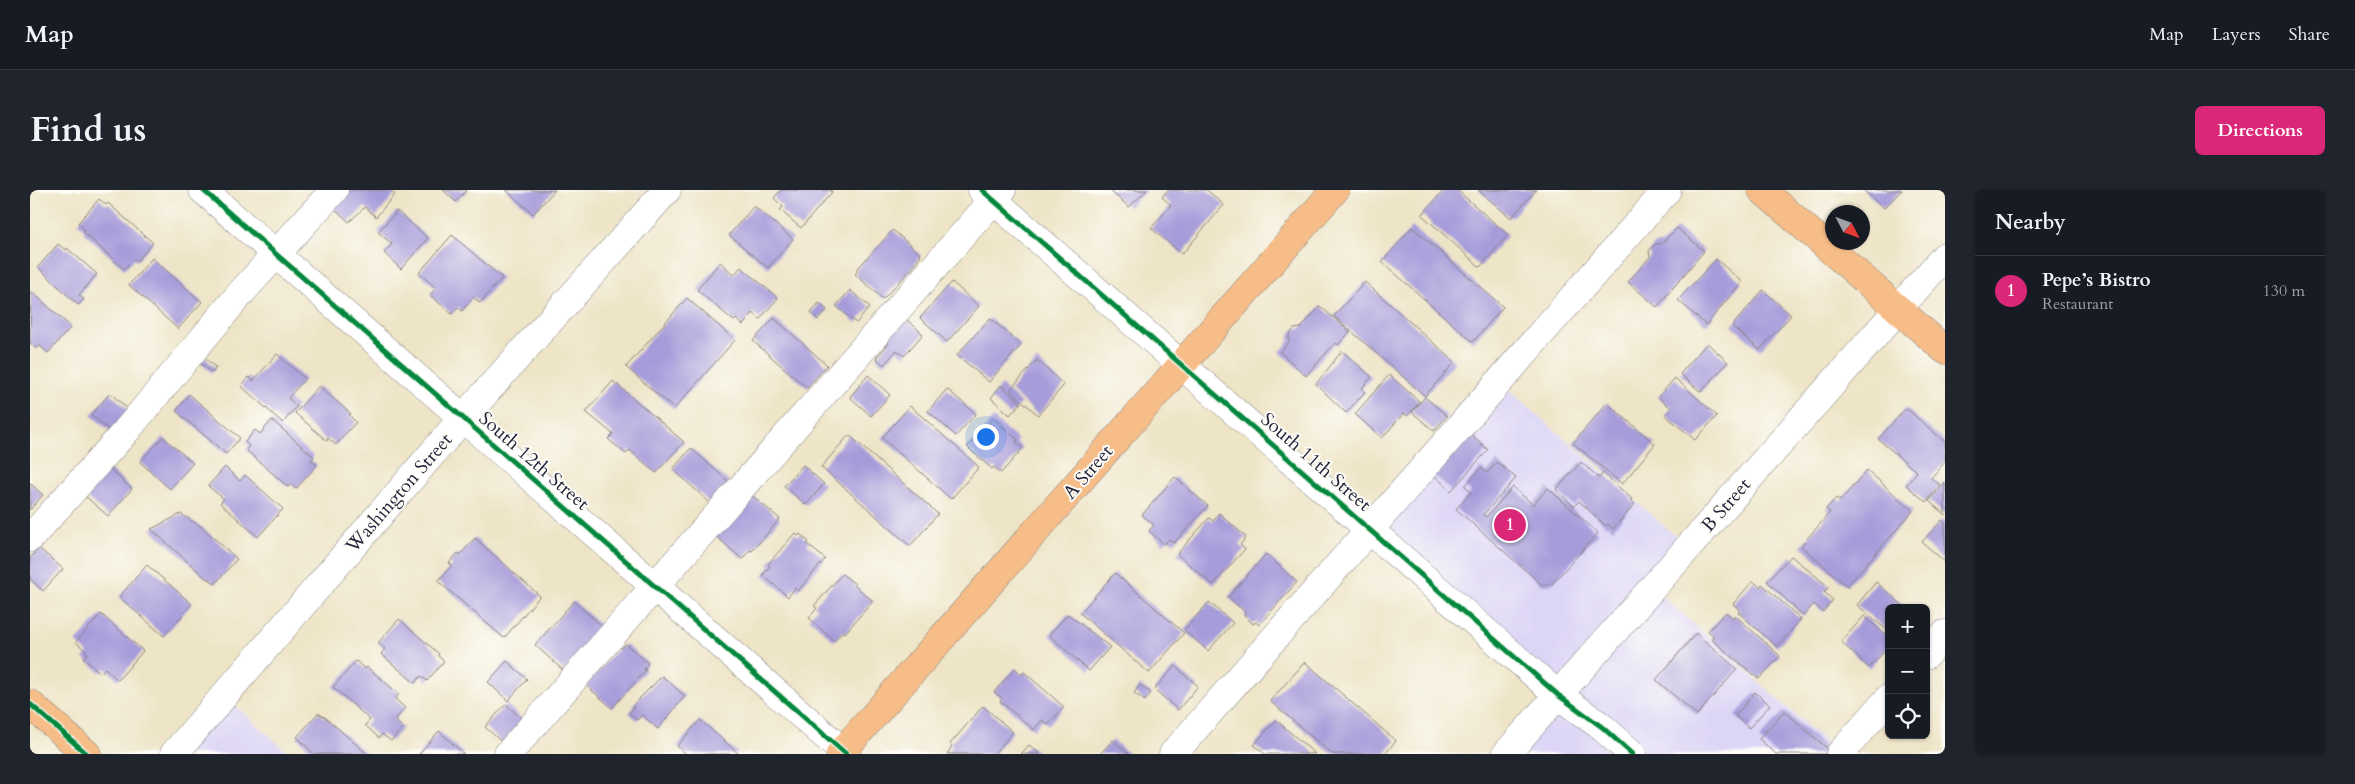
<!DOCTYPE html>
<meta charset="utf-8">
<style>
body{margin:0;font-family:Cardo,serif;background:#20242c;color:#f1f3f6}
.controls{position:absolute;right:15px;bottom:15px;display:grid;overflow:hidden;border-radius:8px;box-shadow:0 1px 4px #0004}
.controls button{width:45px;height:45px;display:grid;place-items:center;padding:0;border:0;border-bottom:1px solid #363941;background:#171b24;color:#f1f3f6;font:25px sans-serif}
.compass{position:absolute;left:1795px;top:15px;width:45px;height:45px;border-radius:50%;background:#171b24;box-shadow:0 1px 4px #0004;rotate:131deg}
.you{position:absolute;left:955px;top:246px;width:18px;height:18px;margin:-12px;border:4px solid #fff;border-radius:50%;background:#1a73e8;box-shadow:0 0 0 8px #1a73e833}
.badge{display:grid;place-items:center;width:32px;height:32px;border-radius:50%;background:#db2777;color:#fff;font-size:16px;font-weight:700}
.pin{position:absolute;translate:-50% -50%;border:2px solid #fff;box-shadow:0 1px 5px #0006}
.list{margin:0;padding:0;list-style:none}
h2{display:flex;justify-content:space-between;align-items:center;height:65px;margin:0;padding:0 20px;font-size:21px}
h2 small{font-size:16px;font-weight:400;color:#9ea1a6}
.list li{display:grid;grid-template-columns:32px 1fr auto;gap:15px;align-items:center;box-sizing:border-box;height:70px;padding:0 20px;border-top:1px solid #363941}
.list b{display:block;font-size:19px;white-space:nowrap}
.list p{margin:0;font-size:16px;white-space:nowrap;color:#9ea1a6}
.list em{font-size:16px;font-style:normal;color:#9ea1a6}
.icon{flex:none;width:28px;height:28px;fill:none;stroke:currentColor;stroke-width:2;stroke-linecap:round;stroke-linejoin:round}
.map{position:relative;flex:none;width:1915px;height:564px;overflow:hidden;border-radius:8px}
header{display:flex;align-items:center;gap:30px;box-sizing:border-box;height:70px;padding:0 25px;background:#171b24;border-bottom:1px solid #363941}
header strong{font-size:24px}
nav{display:flex;gap:28px;margin-inline-start:auto;font-size:18px}
.intro{display:flex;align-items:center;justify-content:space-between;box-sizing:border-box;height:120px;padding:0 30px}
h1{margin:0;font-size:35px}
.button{padding:12px 22px;border-radius:8px;background:#db2777;color:#fff;font-size:18px;font-weight:700}
main{display:flex;gap:30px;padding:0 30px}
aside{flex:1;background:#171b24;border-radius:8px;box-shadow:0 1px 4px #0004}
.map>svg:first-child{display:block}
</style>
<header>
<strong>Map</strong>
<nav><a>Map</a><a>Layers</a><a>Share</a></nav>
</header>
<div class="intro"><h1>Find us</h1><a class="button">Directions</a></div>
<main>
<div class="map">
<svg width="1915" height="564" viewBox="0 0 1915 564">
<rect width="100%" height="100%" fill="#fdfcf7"/>
<filter id="ink" filterUnits="userSpaceOnUse"><feTurbulence type="fractalNoise" baseFrequency=".02" numOctaves="2"/><feDisplacementMap in="SourceGraphic" scale="10" xChannelSelector="R" yChannelSelector="G"/><feConvolveMatrix kernelMatrix="1 2 1 2 8 2 1 2 1" color-interpolation-filters="sRGB"/></filter>
<filter id="wash" filterUnits="userSpaceOnUse"><feTurbulence type="fractalNoise" baseFrequency=".0096" numOctaves="4" result="noise"/><feDisplacementMap in="SourceGraphic" scale="20" xChannelSelector="R" yChannelSelector="G"/><feGaussianBlur stdDeviation="1.12" result="paint"/><feColorMatrix in="noise" values="0 0 0 0 0 0 0 0 0 0 0 0 0 0 0 0 0 1.4 0 .05"/><feComposite in="paint" operator="in"/></filter>
<g filter="url(#wash)">
<rect width="100%" height="100%" fill="#eee4c6"/>
<path fill="#ddd5f6" d="M1469 191 1658 357 1623 398 1809 564H1476L1528 506 1340 339Z
M194 506 260 564H147Z"/>
<g id="blocks">
<path fill="#a79cda" d="M318 0H361L365 4 346 27 335 17 319 32 304 18Z
M413 0H437L426 12Z
M476 0H525L503 24Z
M751 0H801L802 2 771 38 750 20 753 17 744 8Z
M1079 0H1117L1099 17Z
M1138 0H1177L1194 15 1152 64 1121 38 1141 15 1132 7Z
M1414 0H1427L1478 45 1450 77 1392 25Z
M1448 0H1506L1481 28Z
M1833 0H1872L1854 18Z
M69 9 76 15 78 13 123 53 107 71 104 69 94 79 53 42 55 40 48 33Z
M724 16 763 49 738 78 699 45Z
M367 21 398 48 371 79 354 63 362 54 348 42Z
M1382 37 1473 117 1443 152 1352 72Z
M1647 38 1674 61 1627 117 1598 92 1620 67 1619 61 1625 54H1631Z
M863 40 891 65 884 74 885 75 853 109 825 84 828 81 826 80Z
M422 45 472 88 450 113 443 107 432 121 428 117 422 124 400 105 406 98 389 83Z
M28 54 36 60 37 58 67 84 49 105 54 109 48 115 8 77Z
M122 68 172 112 148 139 99 95Z
M1686 69 1712 92 1676 135 1648 110Z
M690 72 704 85 711 77 748 108 730 129 723 123 713 135 706 129 704 131 667 100Z
M922 92 949 116 917 152 890 128Z
M1335 92 1425 172 1395 206 1304 126Z
M820 100 840 117 826 133 806 116Z
M1733 100 1761 125 1730 160 1702 136Z
M1 101 41 137 18 163 10 156 6 159 0 153Z
M657 108 705 150 644 219 596 177Z
M789 113 797 120 788 130 781 123Z
M1290 116 1320 142 1308 155 1305 153 1276 186 1250 162 1259 152V145L1264 139 1271 138Z
M744 128 797 175 777 198 723 151Z
M875 128 893 144 874 166 867 160 854 175 846 168 859 153 856 150Z
M960 128 991 155 959 192 927 165Z
M1677 153 1698 172 1671 202 1650 184Z
M1312 161 1342 187 1332 198 1335 202 1316 223 1286 194Z
M247 164 275 189 258 208 267 216 253 233 211 196 219 187 223 191Z
M174 167 186 178 182 183 169 172Z
M1007 170 1034 195 1008 225 980 200Z
M838 185 860 205 841 226 820 207Z
M1359 185 1390 212 1377 226 1374 223 1352 248 1325 224Z
M1645 188 1687 226 1665 250 1635 225 1641 218 1628 207Z
M583 191 654 252 626 283 600 260 596 264 578 249 583 244 556 222Z
M971 195 991 213 980 225 961 208Z
M289 196 321 224 319 225 326 232 306 255 298 248 297 251 265 223Z
M917 199 946 224 926 246 898 221Z
M80 203 100 221 81 242 61 225Z
M159 204 210 248 196 264 146 221Z
M1395 207 1417 226 1404 241 1382 222Z
M1577 213 1625 254 1592 294 1543 253Z
M880 216 949 277 921 309 852 248Z
M1876 218 1915 252V272L1901 288 1910 295 1896 312 1876 295 1887 282 1848 249Z
M963 228 988 250 986 252 993 258 971 283 964 277 962 279 937 257Z
M242 230 284 267 281 270 287 275 266 299 261 294 258 297 216 260 219 256 215 252 225 240 230 244Z
M1438 241 1458 260 1421 301 1403 284Z
M819 245 908 324 880 356 791 277Z
M133 247 163 273 140 299 110 272Z
M661 258 700 293 681 314 643 279Z
M1467 272 1486 288 1453 325 1456 327 1483 297 1503 315 1518 298 1568 343 1522 394 1512 395 1426 319 1441 302 1435 296 1451 278 1457 283Z
M1551 272 1569 288 1573 283 1602 309 1600 310 1605 314 1583 339 1578 334 1576 336 1549 311 1544 316 1526 300Z
M773 275 794 294 776 315 754 296Z
M195 277 210 291 215 285 253 319 228 347 190 313 194 309 178 296Z
M80 279 102 299 78 326 55 306Z
M1837 280 1883 321 1817 396 1771 356 1800 322 1796 319 1806 308 1810 311Z
M1145 287 1178 316 1144 353 1139 349 1134 354 1119 341 1124 335 1112 325Z
M1915 292V325L1899 311Z
M0 293 13 305 0 320Z
M719 303 750 329 722 361 720 360 712 369 686 346Z
M1189 323 1216 347 1210 355 1215 359 1183 395 1147 364 1179 328 1183 331Z
M151 324 172 337 207 369 185 394 178 388 177 389 121 339Z
M1912 330 1915 333V372L1892 352Z
M765 343 768 346 770 344 779 352 777 354 795 369 768 401 765 398 758 407 733 385 740 376 738 374Z
M445 348 510 406 474 448 408 391 422 375 419 373 428 363 430 365Z
M9 358 33 379 13 401 0 389V368Z
M1236 364 1267 392 1229 435 1226 432 1223 434 1214 425 1216 423 1198 407Z
M1761 366 1799 397 1794 402 1803 410 1793 422 1784 414 1773 426 1737 391Z
M117 375 162 414 134 446 89 407Z
M1085 383 1154 443 1119 483 1050 423Z
M812 384 825 394 824 395 843 411 815 443 813 441 804 451 779 428 787 418 784 416Z
M1723 391 1730 397 1732 394 1771 429 1747 457 1708 422 1710 420 1703 414Z
M1846 392 1876 418H1859V442L1827 415Z
M544 411 573 437 534 481 505 455Z
M1179 412 1203 433 1178 461 1154 440Z
M1696 422 1703 428 1705 425 1750 466 1729 489 1681 449 1684 446 1678 441Z
M71 424 113 461 88 490 75 478 71 483 53 468 58 463 46 452Z
M1038 424 1080 457 1059 481 1019 445Z
M1834 426 1859 448V456L1839 478 1811 452Z
M369 429 409 464 408 466 414 471 397 491 391 486 385 493 351 464 355 459 348 453Z
M1666 443 1707 479 1667 525 1626 490Z
M596 454 618 473 614 479 616 480 582 518 556 495 590 457 592 458Z
M326 471 335 479 337 477 369 504 365 509 375 518 365 530 373 538 361 551 352 544 349 548 335 535 340 530 303 497Z
M477 471 497 489 478 511 458 492Z
M1275 472 1366 551 1355 564H1302L1240 511Z
M1145 476 1168 496 1148 520 1124 499Z
M985 478 992 485 994 482 1034 517 1018 535 1012 530 1004 540 970 511 972 508 964 502Z
M632 486 655 506 628 539 612 525 607 530 599 523 604 517 602 516Z
M1110 495 1121 503 1115 511 1104 503Z
M1725 502 1740 515 1719 538 1705 526Z
M476 514 495 532 475 555 455 537Z
M953 516 983 542 964 564H917L922 556 920 554Z
M1754 521 1799 560 1795 564H1746L1729 549Z
M288 523 296 528 335 562 334 564H284L267 547Z
M670 530 709 564H656L647 556Z
M1246 530 1285 564H1235L1224 555Z
M409 541 434 564H389Z
M1083 550 1099 564H1070Z
M999 555 1010 564H991Z"/>
</g>
</g>
<g filter="url(#ink)">
<use href="#blocks" fill-opacity="0" stroke="#888380" stroke-width="1"/>
<g fill="none" stroke-linecap="round" stroke-linejoin="round">
<defs>
<path id="minor" d="M173 0 816 564
M952 0 1528 505 1572 537 1602 564
M0 348 96 241 210 104 304 0
M1896 465 1915 444
M144 564 432 229 637 0
M478 564 972 0
M1143 564 1637 0
M1476 564 1915 66
M1810 564 1859 508"/>
<path id="major" d="M1732 0 1915 160
M0 514 57 564
M810 564 1305 0"/>
</defs>
<use href="#minor" stroke="#888380" stroke-width="29"/>
<use href="#major" stroke="#888380" stroke-width="29"/>
<use href="#minor" stroke="#fff" stroke-width="28"/>
<use href="#major" stroke="#f7bd88" stroke-width="28"/>
<defs>
<path id="cycleway" d="M173 0 816 564
M952 0 1528 505 1572 537 1602 564
M0 514 57 564"/>
</defs>
<use href="#cycleway" stroke="#fdfcf7" stroke-width="8"/>
<use href="#cycleway" stroke="#00873e" stroke-width="5"/>
</g>
</g>
<g text-anchor="middle" dominant-baseline="central" stroke-width="4" stroke-linejoin="round" paint-order="stroke">
<g font-size="19" fill="#22223b" stroke="#fdfcf7">
<text transform="translate(504 271) rotate(41)">South 12th Street</text>
<text transform="translate(1286 272) rotate(41)">South 11th Street</text>
<text transform="translate(1058 282) rotate(-49)">A Street</text>
<text transform="translate(369 303) rotate(-49)">Washington Street</text>
<text transform="translate(1696 315) rotate(-49)">B Street</text>
</g>
</g>
</svg>
<div class="controls">
<button>+</button>
<button>−</button>
<button><svg class="icon" aria-label="locate" viewBox="0 0 24 24"><circle cx="12" cy="12" r="6"/><path d="M12 2v4M12 18v4M2 12h4M18 12h4"/></svg></button>
</div>
<svg class="compass" viewBox="-18 -18 36 36"><path d="M0-13l5 13h-10z" fill="#e53935"/><path d="M0 13l5-13h-10z" fill="#9ea1a6"/></svg>
<div class="you"></div>
<div class="pin badge" style="left:1480px;top:335px">1</div>
</div>
<aside>
<h2>Nearby<small></small></h2>
<ul class="list">
<li><span class="badge">1</span><div><b>Pepe’s Bistro</b><p>Restaurant</p></div><em>130 m</em></li>
</ul>
</aside>
</main>
